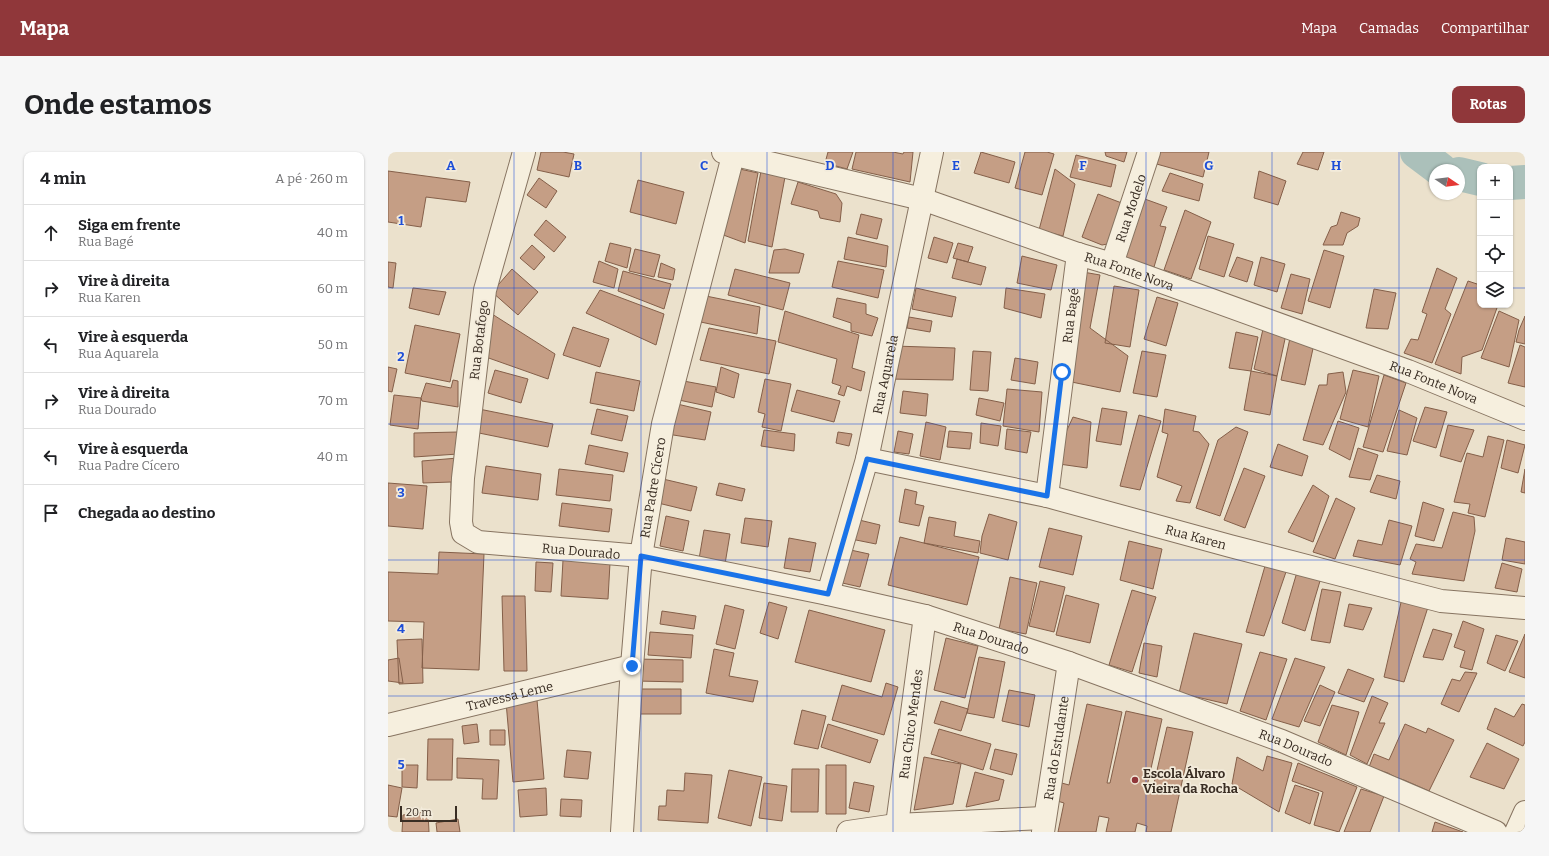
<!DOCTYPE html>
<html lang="pt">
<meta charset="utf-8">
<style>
body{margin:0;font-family:Bitter,serif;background:#f6f6f6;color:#202124}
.controls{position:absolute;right:12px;top:12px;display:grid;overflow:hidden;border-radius:8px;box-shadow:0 1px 3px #0004}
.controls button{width:36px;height:36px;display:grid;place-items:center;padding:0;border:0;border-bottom:1px solid #e0e0e0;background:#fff;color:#202124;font:20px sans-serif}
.compass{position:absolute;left:1041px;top:12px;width:36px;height:36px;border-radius:50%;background:#fff;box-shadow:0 1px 3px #0004;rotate:103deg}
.scale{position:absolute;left:12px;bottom:10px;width:57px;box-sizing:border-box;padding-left:4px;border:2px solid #392d23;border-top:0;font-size:11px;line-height:14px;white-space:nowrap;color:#392d23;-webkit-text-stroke:3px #f3ebdb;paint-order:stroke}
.stop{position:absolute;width:12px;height:12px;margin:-9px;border:3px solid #1a73e8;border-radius:50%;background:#fff}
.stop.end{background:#1a73e8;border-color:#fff;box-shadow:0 1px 4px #0008}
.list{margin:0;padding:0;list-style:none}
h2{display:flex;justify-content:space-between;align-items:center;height:52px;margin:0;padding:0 16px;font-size:17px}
h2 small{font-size:13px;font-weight:400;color:#757577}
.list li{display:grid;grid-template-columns:26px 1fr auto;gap:12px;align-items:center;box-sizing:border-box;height:56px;padding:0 16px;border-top:1px solid #e0e0e0}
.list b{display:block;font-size:15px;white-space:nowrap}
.list p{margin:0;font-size:13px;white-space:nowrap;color:#757577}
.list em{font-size:13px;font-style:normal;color:#757577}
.icon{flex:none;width:22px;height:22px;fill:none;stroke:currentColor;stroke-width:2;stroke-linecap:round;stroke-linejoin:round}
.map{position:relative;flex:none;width:1137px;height:680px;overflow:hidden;border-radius:8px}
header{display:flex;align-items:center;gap:24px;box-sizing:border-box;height:56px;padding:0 20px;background:#90373a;color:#fff}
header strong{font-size:19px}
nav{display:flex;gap:22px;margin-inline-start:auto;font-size:14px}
.intro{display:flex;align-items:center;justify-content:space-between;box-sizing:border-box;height:96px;padding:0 24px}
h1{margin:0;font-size:28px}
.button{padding:10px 18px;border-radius:8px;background:#90373a;color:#fff;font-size:14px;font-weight:700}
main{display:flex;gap:24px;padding:0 24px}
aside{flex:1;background:#fff;border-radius:8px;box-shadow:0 1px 3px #0004}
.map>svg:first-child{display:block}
</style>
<header>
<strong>Mapa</strong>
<nav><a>Mapa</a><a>Camadas</a><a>Compartilhar</a></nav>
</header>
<div class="intro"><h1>Onde estamos</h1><a class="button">Rotas</a></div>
<main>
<aside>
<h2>4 min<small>A pé · 260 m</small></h2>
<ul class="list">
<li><svg class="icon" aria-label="ahead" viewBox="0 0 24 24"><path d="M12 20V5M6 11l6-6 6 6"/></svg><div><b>Siga em frente</b><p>Rua Bagé</p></div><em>40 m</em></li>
<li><svg class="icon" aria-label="right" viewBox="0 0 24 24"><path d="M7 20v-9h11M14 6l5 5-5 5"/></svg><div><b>Vire à direita</b><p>Rua Karen</p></div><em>60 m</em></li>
<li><svg class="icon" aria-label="left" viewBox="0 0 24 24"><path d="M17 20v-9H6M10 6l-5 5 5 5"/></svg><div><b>Vire à esquerda</b><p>Rua Aquarela</p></div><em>50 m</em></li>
<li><svg class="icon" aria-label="right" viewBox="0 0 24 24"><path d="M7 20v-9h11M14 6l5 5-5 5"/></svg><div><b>Vire à direita</b><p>Rua Dourado</p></div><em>70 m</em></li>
<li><svg class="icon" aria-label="left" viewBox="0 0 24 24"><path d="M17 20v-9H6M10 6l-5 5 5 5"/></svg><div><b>Vire à esquerda</b><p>Rua Padre Cícero</p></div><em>40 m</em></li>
<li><svg class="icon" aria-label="arrive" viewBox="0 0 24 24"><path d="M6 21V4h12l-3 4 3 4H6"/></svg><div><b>Chegada ao destino</b></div></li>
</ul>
</aside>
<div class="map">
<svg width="1137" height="680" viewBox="0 0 1137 680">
<rect width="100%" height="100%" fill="#ebe1cc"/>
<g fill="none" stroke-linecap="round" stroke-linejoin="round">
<path stroke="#abc0ba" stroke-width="34" d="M1029 0 1053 18
M1071 22 1092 27
M1122 31 1137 30"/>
</g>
<path fill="#c59e85" stroke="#845f49" d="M153 0H175L186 2 181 25 149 18Z
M440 0H465L459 17 437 11Z
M468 0H505L515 2 516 0H525L522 30 464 17Z
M593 0 627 10 621 31 586 21Z
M637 0H659L666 2 654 43 627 36Z
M717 0H739L736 10 718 4Z
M768 0H821L815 25 765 11Z
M915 0H936L930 18 909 12Z
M688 3 728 13 723 35 682 25Z
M347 16 370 21 357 91 330 81Z
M667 17 687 32 675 84 651 78Z
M0 19 82 30 78 50 38 45 33 75 0 70Z
M373 19 397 25 384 95 360 89Z
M871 19 898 29 890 53 866 46Z
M782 21 815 32 811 49 774 39Z
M151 26 169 39 158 56 139 43Z
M250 28 296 40 288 72 242 60Z
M410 30 448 42 454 51 452 70 432 66 430 59 403 52Z
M710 42 739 53 725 91 714 93 694 85Z
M754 46 779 55 772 74 778 75 766 115 734 106Z
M797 58 823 70 803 127 776 118Z
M953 60 972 66 970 74 959 81 955 93H935L943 75 949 73Z
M473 62 494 67 489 87 468 82Z
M158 68 178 85 166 100 146 83Z
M820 84 846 92 836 125 811 117Z
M460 85 500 94 498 115 456 107Z
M546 85 565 91 559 111 540 106Z
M222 91 243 96 239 116 217 109Z
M570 91 585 95 580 110 565 106Z
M144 93 157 105 146 118 132 106Z
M247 97 272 103 266 125 241 119Z
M397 97 416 102 411 121H381L386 98Z
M936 98 956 104 942 156 920 149Z
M634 104 669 113 663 138 629 131Z
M849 105 865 110 859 130 841 124Z
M873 105 897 112 889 140 866 133Z
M569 107 598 115 593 133 564 126Z
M211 109 230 117 226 136 205 130Z
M450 109 496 118 490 146 444 135Z
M0 110 8 111 5 136 0 135Z
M273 111 287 117 285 128 270 125Z
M1049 116 1069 126 1057 157 1063 162 1044 211 1016 201 1023 187 1030 188 1039 162 1034 160Z
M124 117 150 140 130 163 104 140Z
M347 117 402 131 395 158 340 143Z
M235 119 283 132 276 157 230 139Z
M695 120 712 123 702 176 740 204 732 240 674 228Z
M903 122 922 127 914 162 893 156Z
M1080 129 1092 133V153H1110L1094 198 1074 205 1073 222 1047 212Z
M726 134 751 138 742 195 717 191Z
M25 136 58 140 51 163 21 156Z
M528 136 568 145 564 165 524 157Z
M618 136 657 142 653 166 616 156Z
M986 137 1008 141 1000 177 978 176Z
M212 138 276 162 268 193 198 161Z
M313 143 372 155 369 182 308 169Z
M769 145 790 151 778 194 756 187Z
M449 146 478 152V162L490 166 484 184 463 179V171L445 165Z
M397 159 471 183 464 216 477 220 473 239 459 234 456 244 450 242 453 234 444 231 449 207 390 190Z
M1111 159 1131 168 1121 215 1093 206Z
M104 162 167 202 160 227 95 204Z
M1137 164V192L1128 190 1131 178Z
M521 165 544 169 542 180 519 176Z
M27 173 72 182 62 230 17 221Z
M185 175 221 187 212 215 175 203Z
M321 176 388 189 381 222 312 208Z
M875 177 890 181 897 187 889 224 866 217Z
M848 180 870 185 863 219 841 216Z
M902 186 926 192 917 233 893 228Z
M1132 193 1137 195V235L1120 231Z
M506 194 567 196 565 228 499 227Z
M585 199 603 200 600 239 582 238Z
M754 199 778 203 769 245 745 241Z
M627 206 650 210 647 232 623 228Z
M0 215 9 217 4 240 0 239Z
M333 215 351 222 346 246 328 240Z
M107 218 140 227 133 251 100 241Z
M965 218 991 224 980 275 952 267Z
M863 219 889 224 882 263 856 258Z
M208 220 252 229 246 259 202 251Z
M955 220 958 240 935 293 915 288 931 233H939L940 222Z
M996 223 1018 231 995 300 975 295Z
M377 227 403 232 393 279 374 275 377 262 370 260Z
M65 228 70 229V255L34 249 33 246 38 231 63 236Z
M290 228 328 235 324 255 286 247Z
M619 237 654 240 651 280 615 274Z
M409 238 452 249 446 270 403 259Z
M515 239 540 242 538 264 512 261Z
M6 243 33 246 30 277 2 273Z
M591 246 616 251 612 269 588 263Z
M285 251 323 260 317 288 279 282Z
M1037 255 1059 260 1048 296 1025 289Z
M714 256 739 260 733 293 708 289Z
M91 257 165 272 160 295 86 280Z
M209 257 240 264 234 289 203 282Z
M777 257 808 264 805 279 811 280 821 292 802 351 788 349 794 334 769 325 780 282 774 280Z
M1011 258 1029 266 1019 303 999 299Z
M751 263 773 269 752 338 732 334Z
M685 265 703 270 699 316 671 312 673 291Z
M950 269 971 276 962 308 941 297Z
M538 270 558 275 552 308 532 304Z
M593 271 613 274 610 294 592 291Z
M1060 273 1086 278 1073 310 1052 304Z
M848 275 860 280 832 364 808 356 830 288Z
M619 277 643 280 639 301 617 297Z
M376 278 407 282 406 299 373 294Z
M510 279 525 282 521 302 506 300Z
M561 279 584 281 582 297 559 295Z
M70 280V302L26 305V281Z
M450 280 464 282 461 294 448 291Z
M1100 284 1116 288 1097 365 1080 361 1082 352 1066 350 1079 301 1095 305Z
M1119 288 1137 293 1130 321 1113 316Z
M890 292 920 304 914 324 882 315Z
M201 293 240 301 236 320 197 312Z
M970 296 990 303 982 328 961 325Z
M70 306 63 338V330L35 331 34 309Z
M98 314 153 322 150 348 94 341Z
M856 316 877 324 857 376 836 368Z
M171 317 225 323 222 349 168 343Z
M1137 317V341L1133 340Z
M989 323 1012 329 1008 347 982 340Z
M275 327 309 335 303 359 270 351Z
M0 331 39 334 35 377 0 374Z
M331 331 357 337 354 349 328 343Z
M925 333 941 344 925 390 900 380Z
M517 337 529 340 527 352 536 354 531 374 511 370Z
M948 346 967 356 947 407 925 400Z
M1035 350 1056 357 1046 389 1027 384Z
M174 351 224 357 221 380 171 374Z
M1065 360 1086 365 1087 379 1076 429 1024 422 1028 410 1022 407 1028 392 1054 396Z
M601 362 629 370 620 408 592 401 594 384Z
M278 364 301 369 295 399 272 394Z
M541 365 568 370 566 384 592 389 590 401 536 391Z
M357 366 384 369 380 395 353 391Z
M467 367 492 373 488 392 463 387Z
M1001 368 1024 374 1012 413 965 404 970 388 994 393Z
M661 376 694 384 685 423 651 415Z
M316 378 342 382 337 412 311 407Z
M512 385 591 405 579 453 500 433Z
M401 386 428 391 422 420 396 416Z
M1118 386 1137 390V412L1114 408Z
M741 389 774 397 765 437 732 428Z
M458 397 481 402 472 435 450 430Z
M51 400 96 402 91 518 34 516 36 470 0 469V420L50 422Z
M175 408 222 411 220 447 173 444Z
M148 410 165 411 163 440 147 439Z
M1114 411 1134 417 1129 440 1107 436Z
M877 414 899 417 876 484 858 480Z
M909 420 932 429 917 479 894 471Z
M622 425 649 431 638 482 611 477Z
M652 429 677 435 666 480 641 474Z
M934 437 953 440 942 491 923 488Z
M744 438 768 445 744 520 721 513Z
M678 443 711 452 702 491 668 483Z
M114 444H137L139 519H116Z
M1014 446 1041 452 1016 530 996 525Z
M381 450 399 455 390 487 372 481Z
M961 452 984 456 975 478 956 474Z
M337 453 356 458 347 497 328 492Z
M421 458 497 478 483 530 407 510Z
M274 459 308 464 306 477 272 472Z
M1075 469 1096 477 1084 518 1072 515 1077 499 1066 495Z
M1045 477 1064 482 1055 508 1035 505Z
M262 480 305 483 303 506 260 503Z
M806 481 854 492 839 552 791 541Z
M1137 482V526L1121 520Z
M1108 483 1130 489 1117 519 1099 511Z
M558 486 590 494 577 546 546 538Z
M34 487 35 531 11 532 9 488Z
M756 491 774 494 769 525 751 521Z
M326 497 346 501 341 524 370 529 365 550 318 541Z
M872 500 899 507 878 568 852 559Z
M591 505 617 510 606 566 579 561Z
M11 506 15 531 0 529V508Z
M907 506 937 515 911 575 884 567Z
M249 507 295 508V530L248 529Z
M960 517 986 527 976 550 950 541Z
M1077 520 1089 521 1071 560 1053 552 1064 527 1072 529Z
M498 531 510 535 496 583 444 568 454 533 494 545Z
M932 533 947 540 932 574 916 569Z
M249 537H293V562H249Z
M621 538 647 543 641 575 614 569Z
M984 544 1000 551 991 571H997L979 612 962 603Z
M149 548 156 627 125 630 118 550Z
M553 549 580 557 573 579 546 571Z
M699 552 734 560 719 631H722L738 559 774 567 758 639 764 640 779 575 805 580 783 680H758L759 674 749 671 747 680H718L721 666 711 664 708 680H670L676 651 666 648 670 630 681 633Z
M1134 552 1137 553V590L1135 594 1099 577 1107 556 1126 565Z
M944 553 971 560 958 603 930 590Z
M414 558 438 564 430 597 406 592Z
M89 572 91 590 76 592 74 574Z
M440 572 490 588 482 611 433 595Z
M1017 572 1038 581 1040 576 1066 588 1041 639 1016 628 1007 625 1000 621 981 615 986 602 1001 608Z
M551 577 603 592 595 618 543 602Z
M102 578H117V593H102Z
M40 587H65L64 628H39Z
M1099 591 1131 607 1116 637 1082 625Z
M607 597 629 602 624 623 602 617Z
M179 598 203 600 200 627 176 625Z
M879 604 904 611 891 660 844 632 849 605 875 619Z
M536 605 573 612 565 652 526 658Z
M69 606 111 608 109 647H94L95 627 69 626Z
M910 611 969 635 951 680 926 673 935 640 904 629Z
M14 613H30L29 636 14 635Z
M438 613H458V662H438Z
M404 617H431L430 660H403Z
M341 618 374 625 363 674 330 666Z
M587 620 616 628 611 648 578 655Z
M297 621 324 623 320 671 270 668 271 654H278L279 638 296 639Z
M466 630 486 634 481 660 461 656Z
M376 631 399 634 394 669 371 666Z
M0 633 14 636 9 665 0 664Z
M907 633 931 641 922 672 897 661Z
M158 636 159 663 132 665 130 638Z
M973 637 996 644 982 680H956Z
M173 647 194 648 193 665 172 664Z
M40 660 41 680H14L15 663Z
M70 667 72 680H49L48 671Z
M1047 670 1075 680H1044Z"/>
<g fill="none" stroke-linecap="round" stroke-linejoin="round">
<defs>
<g id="minor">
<path id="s1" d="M136 0 97 138 75 326 73 370 75 381 90 390 253 404 440 442 537 464 681 511 894 589 1108 680"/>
<path id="s2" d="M335 0 534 47 690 102 724 112 1020 219 1137 267"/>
<path id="s3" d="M724 112 761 0"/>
<path id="s4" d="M479 307 659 344 842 394 1053 449 1137 456"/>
<path id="s5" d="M659 344 690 102"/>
<path id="s6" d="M440 442 479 307 544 0"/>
<path id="s7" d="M0 573 244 514"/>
<path id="s8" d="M234 680 244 514 253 404 275 272 346 0"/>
<path d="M460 680 508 673 656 666"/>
<path id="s9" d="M508 680 537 464"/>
<path id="s10" d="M655 680 681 511"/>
<path d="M1128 680 1137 660"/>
</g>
</defs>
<use href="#minor" stroke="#877461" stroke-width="24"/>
<use href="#minor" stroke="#f6efde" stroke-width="22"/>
</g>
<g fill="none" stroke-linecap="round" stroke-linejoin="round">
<path stroke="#1a73e8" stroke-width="5" d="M244 514 253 404 440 442 479 307 659 344 674 220"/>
</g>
<path fill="none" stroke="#1d4ed8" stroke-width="1" stroke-opacity="0.55" d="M126 0V680M253 0V680M379 0V680M505 0V680M632 0V680M758 0V680M884 0V680M1011 0V680M0 136H1092M1122 136H1137M0 272H1137M0 408H1137M0 544H1137"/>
<circle fill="#90373a" stroke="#f3ebdb" stroke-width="1.5" cx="747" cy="628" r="4"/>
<g text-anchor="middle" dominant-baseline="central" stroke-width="3.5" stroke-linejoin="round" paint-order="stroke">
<g font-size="13" fill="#392d23" stroke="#f3ebdb">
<text stroke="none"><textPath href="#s3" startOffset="59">Rua Modelo</textPath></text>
<text stroke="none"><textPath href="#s2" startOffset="424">Rua Fonte Nova</textPath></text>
<text stroke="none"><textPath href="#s5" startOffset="182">Rua Bagé</textPath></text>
<text transform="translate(91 188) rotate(-83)">Rua Botafogo</text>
<text stroke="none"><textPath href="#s6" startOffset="227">Rua Aquarela</textPath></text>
<text stroke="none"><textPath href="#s2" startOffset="748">Rua Fonte Nova</textPath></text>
<text stroke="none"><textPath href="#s8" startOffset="346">Rua Padre Cícero</textPath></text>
<text stroke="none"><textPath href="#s4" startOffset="338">Rua Karen</textPath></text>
<text stroke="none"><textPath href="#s1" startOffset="509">Rua Dourado</textPath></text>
<text stroke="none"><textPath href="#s1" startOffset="929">Rua Dourado</textPath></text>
<text stroke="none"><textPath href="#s7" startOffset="125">Travessa Leme</textPath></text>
<text stroke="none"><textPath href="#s9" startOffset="109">Rua Chico Mendes</textPath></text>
<text stroke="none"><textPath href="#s10" startOffset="85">Rua do Estudante</textPath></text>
<text stroke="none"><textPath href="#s1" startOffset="1253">Rua Dourado</textPath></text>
</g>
<g font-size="13" font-weight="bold" fill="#392d23" stroke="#f3ebdb" text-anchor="start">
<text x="755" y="621">Escola Álvaro<tspan x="755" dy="15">Vieira da Rocha</tspan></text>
</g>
</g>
<g font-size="13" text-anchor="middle" font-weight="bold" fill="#1d4ed8" stroke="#f3ebdb" stroke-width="3.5" stroke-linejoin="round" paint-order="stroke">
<text x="63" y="18">A</text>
<text x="190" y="18">B</text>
<text x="316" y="18">C</text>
<text x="442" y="18">D</text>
<text x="568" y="18">E</text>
<text x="695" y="18">F</text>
<text x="821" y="18">G</text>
<text x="948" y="18">H</text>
<text x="13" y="73">1</text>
<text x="13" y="209">2</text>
<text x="13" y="345">3</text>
<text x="13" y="481">4</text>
<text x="13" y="617">5</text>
</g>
</svg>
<div class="controls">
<button>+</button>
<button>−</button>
<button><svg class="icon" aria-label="locate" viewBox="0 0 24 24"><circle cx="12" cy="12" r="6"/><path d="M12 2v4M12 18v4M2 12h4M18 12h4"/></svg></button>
<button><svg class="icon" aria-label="layers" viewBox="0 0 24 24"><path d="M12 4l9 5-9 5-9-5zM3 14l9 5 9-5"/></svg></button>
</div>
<svg class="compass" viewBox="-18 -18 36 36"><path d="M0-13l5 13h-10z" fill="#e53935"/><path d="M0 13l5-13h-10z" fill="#757577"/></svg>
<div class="scale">20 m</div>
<div class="stop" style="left:674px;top:220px"></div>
<div class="stop end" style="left:244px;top:514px"></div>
</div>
</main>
